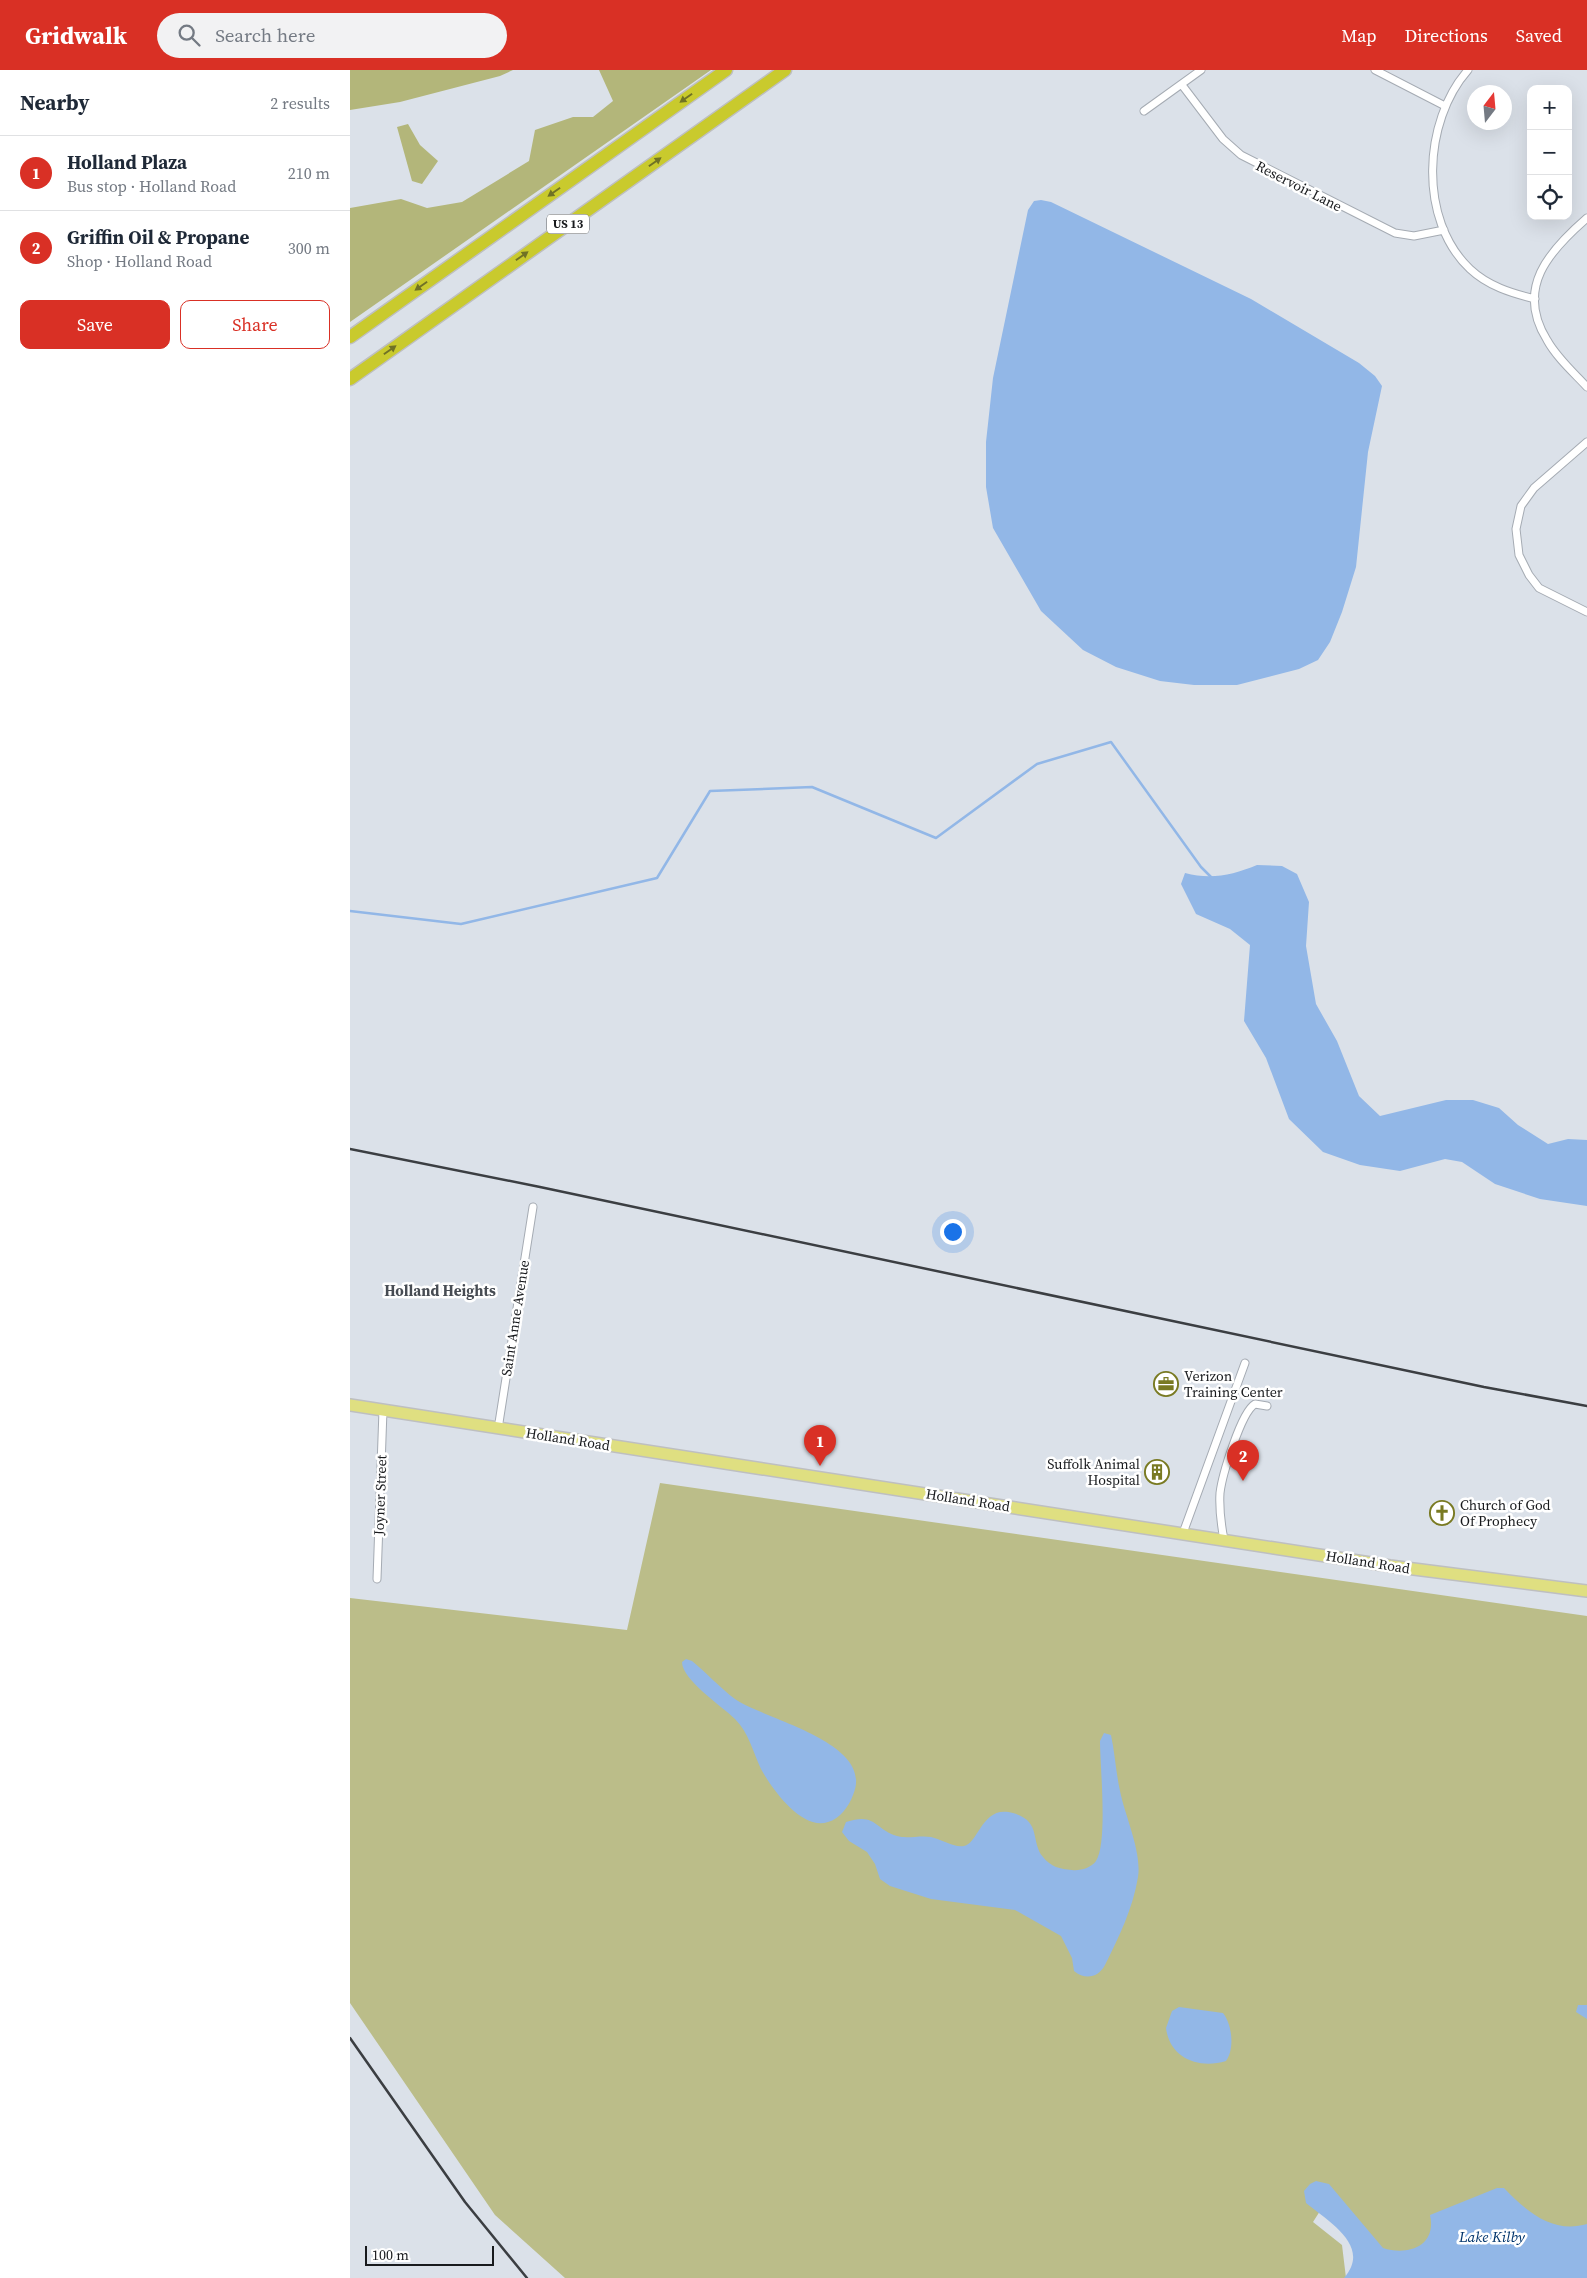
<!DOCTYPE html>
<meta charset="utf-8">
<style>
body{margin:0;font-family:"Source Serif 4",serif;background:#f2f2f3;color:#1f2937}
.controls{position:absolute;right:15px;top:15px;display:grid;overflow:hidden;border-radius:10px;box-shadow:0 5px 20px #0002}
.controls button{width:45px;height:45px;display:grid;place-items:center;padding:0;border:0;border-bottom:1px solid #e0e1e3;background:#fff;color:#1f2937;font:25px sans-serif}
.compass{position:absolute;left:1117px;top:15px;width:45px;height:45px;border-radius:50%;background:#fff;box-shadow:0 5px 20px #0002;rotate:16deg}
.scale{position:absolute;left:15px;bottom:12px;width:129px;box-sizing:border-box;padding-left:5px;border:2px solid #181a1d;border-top:0;font-size:14px;line-height:18px;white-space:nowrap;color:#181a1d;-webkit-text-stroke:4px #fff;paint-order:stroke}
.you{position:absolute;left:602px;top:1161px;width:18px;height:18px;margin:-12px;border:4px solid #fff;border-radius:50%;background:#1a73e8;box-shadow:0 0 0 8px #1a73e833}
.badge{display:grid;place-items:center;width:32px;height:32px;border-radius:50%;background:#d93025;color:#fff;font-size:16px;font-weight:700}
.pin{position:absolute;translate:-50% -41px;filter:drop-shadow(0 1px 2px #0008)}
.pin::after{content:'';position:absolute;top:26px;width:18px;height:15px;background:inherit;clip-path:polygon(0 0,100% 0,50% 100%)}
.list{margin:0;padding:0;list-style:none}
h2{display:flex;justify-content:space-between;align-items:center;height:65px;margin:0;padding:0 20px;font-size:21px}
h2 small{font-size:16px;font-weight:400;color:#747a83}
.list li{display:grid;grid-template-columns:32px 1fr auto;gap:15px;align-items:center;box-sizing:border-box;height:75px;padding:0 20px;border-top:1px solid #e0e1e3}
.list b{display:block;font-size:19px;white-space:nowrap}
.list p{margin:0;font-size:16px;white-space:nowrap;color:#747a83}
.list em{font-size:16px;font-style:normal;color:#747a83}
.actions{display:flex;gap:10px;padding:15px 20px}
.actions a{flex:1;padding:11px 0;border:1px solid #d93025;border-radius:10px;text-align:center;font-size:18px;color:#d93025}
.actions .main{background:#d93025;color:#fff}
.icon{flex:none;width:28px;height:28px;fill:none;stroke:currentColor;stroke-width:2;stroke-linecap:round;stroke-linejoin:round}
.map{position:relative;flex:none;width:1237px;height:2208px;overflow:hidden}
header{display:flex;align-items:center;gap:30px;box-sizing:border-box;height:70px;padding:0 25px;background:#d93025;color:#fff}
header strong{font-size:24px}
nav{display:flex;gap:28px;margin-inline-start:auto;font-size:18px}
.search{width:350px;height:45px;background:#f2f2f3;display:flex;align-items:center;gap:12px;box-sizing:border-box;padding:0 18px;border-radius:28px;color:#747a83;font-size:19px}
main{display:flex}
aside{flex:1;background:#fff}
.map>svg:first-child{display:block}
</style>
<header>
<strong>Gridwalk</strong>
<div class="search"><svg class="icon" aria-label="search" viewBox="0 0 24 24"><circle cx="10" cy="10" r="6"/><path d="M15 15l6 6"/></svg>Search here</div>
<nav><a>Map</a><a>Directions</a><a>Saved</a></nav>
</header>
<main>
<aside>
<h2>Nearby<small>2 results</small></h2>
<ul class="list">
<li><span class="badge">1</span><div><b>Holland Plaza</b><p>Bus stop · Holland Road</p></div><em>210 m</em></li>
<li><span class="badge">2</span><div><b>Griffin Oil &amp; Propane</b><p>Shop · Holland Road</p></div><em>300 m</em></li>
</ul>
<div class="actions"><a class="main">Save</a><a>Share</a></div>
</aside>
<div class="map">
<svg width="1237" height="2208" viewBox="0 0 1237 2208">
<rect width="100%" height="100%" fill="#dbe1e9"/>
<path fill="#bbbd89" d="M310 1413 1237 1546V2181L1037 2188 977 2130 963 2152 992 2175 996 2208H215L145 2145 0 1933V1528L277 1560Z"/>
<path fill="#b3b67a" d="M0 0H163L150 6 50 32 0 40Z
M249 0H361L0 252V138L51 129 77 138 112 132 179 91 185 60 223 47H243L263 31Z
M58 54 70 75 88 91 72 114 62 111 47 57Z"/>
<path fill="#92b7e7" d="M691 130 701 132 901 229 1009 293 1025 306 1032 316 1018 382 1006 497 992 542 980 572 968 590 949 599 887 615H844L810 611 766 597 733 580 691 541 643 458 636 417V372L643 308 678 140 684 131Z
M907 795 932 796 947 804 959 832 956 876 966 934 987 971 1009 1026 1030 1046 1096 1030H1123L1149 1038 1168 1055 1198 1074 1218 1069 1237 1070V1136L1190 1129 1145 1114 1112 1092 1095 1089 1050 1101 1010 1095 973 1082 939 1049 916 988 894 951 900 875 880 859 846 844 831 814 835 803C861 810 883 805 907 795Z
M336 1589 342 1591C357 1603 370 1618 385 1629 415 1650 526 1672 503 1725 499 1736 490 1749 478 1752 452 1761 422 1719 411 1699 403 1682 399 1663 385 1649 372 1636 332 1610 332 1592Z
M754 1663 761 1665C765 1684 766 1703 770 1721 775 1746 792 1782 788 1807 783 1838 769 1867 755 1895 748 1908 735 1910 724 1901L722 1888 711 1866 665 1840 581 1829 540 1816 530 1809 525 1794 517 1782 499 1771 492 1762 496 1752C526 1742 524 1759 547 1766 557 1769 570 1765 581 1767 591 1769 604 1778 614 1776 629 1773 632 1734 663 1743 692 1751 680 1771 693 1787 701 1797 710 1799 722 1800 730 1801 741 1798 746 1791 758 1773 750 1696 750 1671Z
M1228 1935H1237V1949L1226 1942Z
M829 1937 873 1943C882 1954 885 1979 876 1991 849 1999 820 1989 816 1958L822 1941Z
M966 2111 979 2114 1033 2178C1058 2186 1087 2176 1080 2145L1147 2118H1154C1177 2142 1203 2164 1237 2154V2208H994C1022 2176 979 2152 956 2133L954 2121 960 2114Z"/>
<g fill="none" stroke-linecap="round" stroke-linejoin="round">
<path stroke="#92b7e7" stroke-width="2.5" d="M0 841 111 854 307 808 360 721 462 717 586 768 687 694 761 672 851 797 862 808"/>
<defs>
<path id="minor" d="M1025 0 1095 36
M1118 0C1073 51 1068 150 1120 199 1138 216 1161 223 1185 229
M832 15 873 69 891 85 1045 163 1064 166 1094 160
M794 41 851 0
M1237 148C1199 181 1165 218 1197 270 1207 288 1223 302 1237 317
M1237 372 1184 418 1171 436 1166 459 1169 485 1179 505 1189 518 1237 542
M148 1359 183 1137
M833 1463 895 1293
M874 1470C871 1454 869 1439 870 1423 872 1406 891 1342 905 1334L917 1336
M27 1509 33 1340"/>
<path id="primary" d="M0 1335 1040 1496 1237 1521"/>
<path id="motorway" d="M0 267 376 0
M0 309 435 0"/>
</defs>
<use href="#minor" stroke="#a5abb3" stroke-width="9"/>
<use href="#primary" stroke="#bebfc0" stroke-width="14"/>
<use href="#motorway" stroke="#bebfc0" stroke-width="15"/>
<use href="#minor" stroke="#fff" stroke-width="7"/>
<use href="#primary" stroke="#dfdf81" stroke-width="11"/>
<use href="#motorway" stroke="#c9ca2d" stroke-width="12"/>
<path stroke="#3b3e42" stroke-width="2.5" d="M0 1079 190 1117 1134 1317 1237 1336
M0 1968 115 2132 177 2208"/>
</g>
<defs><path id="oneway-solid" d="M-6-.8H1V-3.2L6.5 0L1 3.2V.8H-6Z" transform="scale(1.25)"/></defs>
<g fill="#707225">
<use href="#oneway-solid" transform="translate(336 28) rotate(145)"/>
<use href="#oneway-solid" transform="translate(305 92) rotate(-35)"/>
<use href="#oneway-solid" transform="translate(204 122) rotate(145)"/>
<use href="#oneway-solid" transform="translate(172 186) rotate(-35)"/>
<use href="#oneway-solid" transform="translate(71 216) rotate(145)"/>
<use href="#oneway-solid" transform="translate(40 280) rotate(-35)"/>
</g>
<defs>
<symbol id="office-ring" viewBox="-11 -11 22 22"><circle r="9.5" fill="#fff" stroke="#797a22" stroke-width="1.5"/><path d="M-6-3h4V-5.5h4V-3h4V5H-6ZM-1-4.5V-3h2v-1.5ZM-6 0V1H6V0Z" fill="#797a22"/></symbol>
<symbol id="building-ring" viewBox="-11 -11 22 22"><circle r="9.5" fill="#fff" stroke="#797a22" stroke-width="1.5"/><path d="M-4-6H4V6H1V3H-1V6H-4ZM-2.5-4.3h1.7v1.8h-1.7ZM.8-4.3h1.7v1.8H.8ZM-2.5-1h1.7V.8h-1.7ZM.8-1h1.7V.8H.8Z" fill="#797a22"/></symbol>
<symbol id="church-ring" viewBox="-11 -11 22 22"><circle r="9.5" fill="#fff" stroke="#797a22" stroke-width="1.5"/><path d="M-1.2-6h2.4v3.5h3.3v2.4h-3.3V6h-2.4V-.1h-3.3v-2.4h3.3Z" fill="#797a22"/></symbol>
</defs>
<g fill-rule="evenodd">
<use href="#office-ring" x="802" y="1300" width="28" height="28"/>
<use href="#building-ring" x="793" y="1388" width="28" height="28"/>
<use href="#church-ring" x="1078" y="1429" width="28" height="28"/>
</g>
<g text-anchor="middle" dominant-baseline="central" stroke-width="5" stroke-linejoin="round" paint-order="stroke">
<rect fill="#fff" stroke="#5d5f61" stroke-width="1" x="197" y="144.5" width="42" height="19" rx="4"/>
<g font-size="12" font-weight="bold" fill="#181a1d">
<text x="218" y="154">US 13</text>
</g>
<g font-size="14" fill="#181a1d" stroke="#fff">
<text transform="translate(949 116) rotate(27)">Reservoir Lane</text>
<text transform="translate(165 1248) rotate(-81)">Saint Anne Avenue</text>
<text transform="translate(218 1369) rotate(9)">Holland Road</text>
<text transform="translate(30 1425) rotate(-88)">Joyner Street</text>
<text transform="translate(618 1430) rotate(9)">Holland Road</text>
<text transform="translate(1018 1492) rotate(9)">Holland Road</text>
</g>
<g font-size="14" fill="#181a1d" stroke="#fff" text-anchor="start">
<text x="834" y="1306">Verizon<tspan x="834" dy="16">Training Center</tspan></text>
<text x="790" y="1394" text-anchor="end">Suffolk Animal<tspan x="790" dy="16">Hospital</tspan></text>
<text x="1110" y="1435">Church of God<tspan x="1110" dy="16">Of Prophecy</tspan></text>
</g>
<g font-size="15" font-weight="bold" fill="#474c53" stroke="#fff">
<text x="90" y="1220">Holland Heights</text>
</g>
<g font-size="15" font-style="italic" fill="#00346c" stroke="#fff">
<text x="1142" y="2166">Lake Kilby</text>
</g>
</g>
</svg>
<div class="controls">
<button>+</button>
<button>−</button>
<button><svg class="icon" aria-label="locate" viewBox="0 0 24 24"><circle cx="12" cy="12" r="6"/><path d="M12 2v4M12 18v4M2 12h4M18 12h4"/></svg></button>
</div>
<svg class="compass" viewBox="-18 -18 36 36"><path d="M0-13l5 13h-10z" fill="#e53935"/><path d="M0 13l5-13h-10z" fill="#747a83"/></svg>
<div class="scale">100 m</div>
<div class="you"></div>
<div class="pin badge" style="left:470px;top:1396px">1</div>
<div class="pin badge" style="left:893px;top:1411px">2</div>
</div>
</main>
